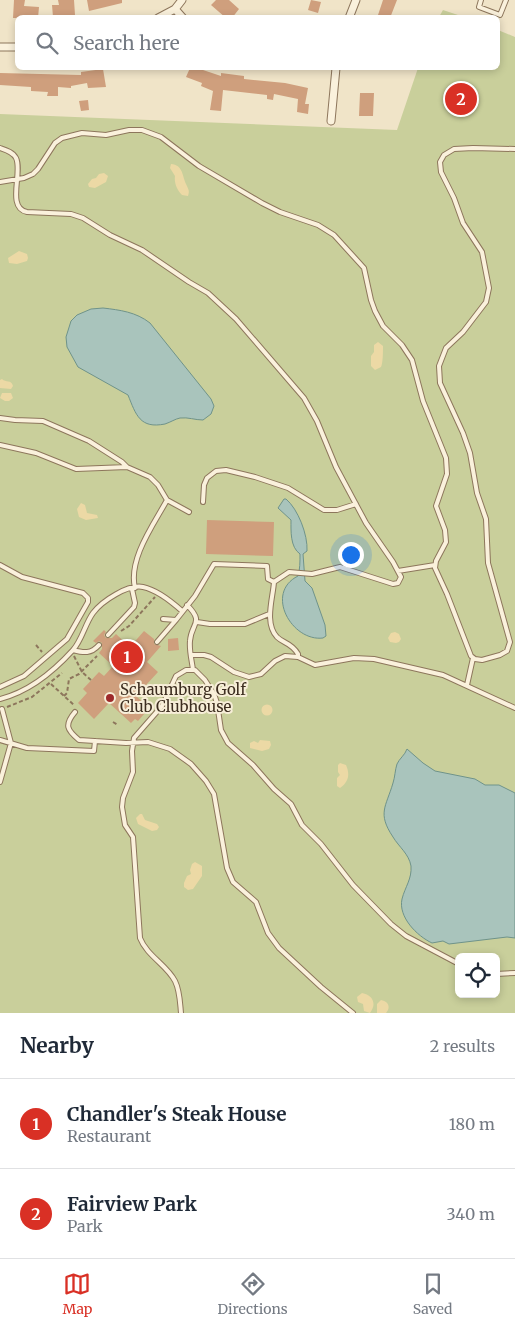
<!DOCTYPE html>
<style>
body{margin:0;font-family:Merriweather,serif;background:#f6f6f7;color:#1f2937}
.controls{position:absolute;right:15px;bottom:15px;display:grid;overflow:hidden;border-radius:8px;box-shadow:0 2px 8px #0003}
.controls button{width:45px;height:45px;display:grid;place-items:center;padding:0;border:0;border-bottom:1px solid #e0e1e3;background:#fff;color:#1f2937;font:25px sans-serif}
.you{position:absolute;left:350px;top:554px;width:18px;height:18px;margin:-12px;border:4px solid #fff;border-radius:50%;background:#1a73e8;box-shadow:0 0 0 8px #1a73e833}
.badge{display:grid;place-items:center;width:32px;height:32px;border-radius:50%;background:#d93025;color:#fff;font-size:16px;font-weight:700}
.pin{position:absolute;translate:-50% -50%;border:2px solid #fff;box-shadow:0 1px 5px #0006}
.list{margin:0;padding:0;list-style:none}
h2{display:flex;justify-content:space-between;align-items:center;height:65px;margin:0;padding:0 20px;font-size:21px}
h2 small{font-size:16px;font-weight:400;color:#747a83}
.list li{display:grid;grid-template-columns:32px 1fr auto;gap:15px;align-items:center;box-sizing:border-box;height:90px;padding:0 20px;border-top:1px solid #e0e1e3}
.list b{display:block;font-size:19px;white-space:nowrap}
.list p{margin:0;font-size:16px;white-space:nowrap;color:#747a83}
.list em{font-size:16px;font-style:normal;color:#747a83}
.icon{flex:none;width:28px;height:28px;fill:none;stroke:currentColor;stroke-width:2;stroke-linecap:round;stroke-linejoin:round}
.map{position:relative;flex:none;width:515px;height:1013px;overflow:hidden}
.search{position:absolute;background:#fff;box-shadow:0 2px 8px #0003;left:15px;right:15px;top:15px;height:55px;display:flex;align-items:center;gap:12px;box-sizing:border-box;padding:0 18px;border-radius:8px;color:#747a83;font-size:19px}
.sheet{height:245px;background:#fff}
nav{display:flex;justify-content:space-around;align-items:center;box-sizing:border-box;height:70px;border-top:1px solid #e0e1e3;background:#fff;font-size:14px;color:#747a83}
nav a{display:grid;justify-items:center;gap:2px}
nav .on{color:#d93025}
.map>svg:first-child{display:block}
</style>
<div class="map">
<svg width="515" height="1013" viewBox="0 0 515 1013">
<rect width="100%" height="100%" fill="#f0e4c8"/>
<path fill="#c9cf9b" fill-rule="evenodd" d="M443 10 464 17H439Z
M498 30 515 37V1013H0V114L397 130 418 68H498ZM459 957H496V994H459Z"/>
<path fill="#ecd9a5" d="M171 164C183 165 182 175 186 184 188 189 190 190 188 196L182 195C177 190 174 183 175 176L170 168Z
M104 173 108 176 106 182 95 188 89 187 88 184 92 179 96 178 99 174Z
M19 251 27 254 28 258 27 261 17 264 9 263 8 258Z
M378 342 383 346C383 351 383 363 381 367L375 370 371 366V356L374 352V345Z
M2 379C6 383 11 379 13 386L11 389 0 388V380Z
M2 393H11L13 398 9 401H5L0 398Z
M81 503 85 505 87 513 97 515 98 518 86 520 79 517 77 509Z
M395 632 399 634 401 639 399 642 396 643 390 642 388 638 391 633Z
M261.5 710a5.5 5.5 0 1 1 11 0a5.5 5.5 0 1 1-11 0Z
M260 740 270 741 271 745 269 749 262 751 250 748V743L254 741 258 743Z
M340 763 346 765C350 774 349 782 340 788L337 786V778L340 775 338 772V765Z
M142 814 145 820 157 824 159 827 157 830 152 831 138 824 136 818 140 814Z
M195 862 202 866V876L193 889 188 890 184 887V883L187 876 191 874 190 870 192 864Z
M362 993C373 995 377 1004 370 1013L364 1011 363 1004 358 1002 357 997Z
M381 1000C387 1001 390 1005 388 1010L386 1013H377V1004Z"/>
<path fill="#a9c4bc" stroke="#6f938a" d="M103 308C120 310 136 312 150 323L211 399 214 406 211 414 203 420C195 420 188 417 180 418 175 419 171 422 165 424 140 429 136 415 128 395L78 367 67 347 66 337 71 321 77 315 91 309Z
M284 499H286C298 509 308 535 307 551L303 554 305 581 312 588 325 625 326 636 323 638C292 642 264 593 298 576 300 569 300 562 300 554 290 547 291 531 291 520L278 508Z
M407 749 423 763 435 771 475 779 485 785H499L515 793V938L507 937 449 944 443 941 432 943C417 936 398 917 402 899 405 887 412 879 411 866 409 854 399 847 393 837 377 813 386 807 393 783 395 777 395 770 397 764 399 759 405 755 407 749Z"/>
<path fill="#cf9f7d" d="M14 0H25L24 6 39 7 38 18H13Z
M58 0H74L75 15 53 17 52 5H59Z
M87 0H122V3L89 11Z
M216 0H229L239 9 232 18H226L211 5Z
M311 0 321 2 318 13 308 10Z
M383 0H397L390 18H377Z
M190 68H197L221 76V73L244 76V79L285 83 308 88 305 104H309L308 114 297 112 298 99 274 94 273 100 267 99V95L223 90 221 111 210 110 213 91 201 86 202 83 186 77Z
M103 69 106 87 88 88 87 83 71 86V88L58 87V96H47L48 92 31 91V87L0 85V73L81 75V72Z
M360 93H374L373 116H359Z
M88 100 89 110 81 111 79 101Z
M207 520 274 522 273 556 206 554Z
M104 630 106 632 104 635 106 638H112L116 634 130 647 144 631 154 639V644L161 646 147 662 158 672 136 696 147 706 143 711 145 713 138 721 135 719 131 723 109 703 94 719 78 703 87 693 83 689 99 672 104 676 113 666 99 653 102 649V643L99 641 96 643 93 641Z
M178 638 179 650 168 651V639Z"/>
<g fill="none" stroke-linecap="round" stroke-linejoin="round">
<defs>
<path id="service" d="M481 0 479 7 500 15 506 0
M0 148C6 150 13 152 16 158 23 172 6 208 27 212L71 214 83 218 110 235 142 250 189 282 208 293 236 319 304 398 317 421 336 467 366 523 393 562 401 577 398 583 393 584 340 567 312 574 289 572 274 582C273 598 264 623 277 637 284 644 291 642 298 654V657
M0 182 24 178 33 174 38 169 55 143 62 138 82 133 106 135 129 130H142L161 137 199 166 262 203 280 212 318 225 334 235 364 268 371 300 375 311 383 326 402 345 412 360 423 401 446 458 447 474 436 506 445 530 446 542 436 561 435 568 447 594 471 656 475 659 482 660 500 655 507 651 510 642 488 563 486 519 477 493 470 453 463 433 440 383 439 366 446 348 463 332 486 302 489 288 482 252 463 223 454 198 441 172 440 162 444 155 454 149 473 148 515 149
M0 418 15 420 43 421 89 441 122 462 127 467 150 477 158 485 167 500 189 512
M0 445 36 453 76 469 127 467
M203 502 204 485 207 478 216 471 226 470 255 477 288 488 324 510H337L356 504
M0 565 22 577 83 593 88 598V602L67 639 24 676 0 687
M398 571 435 565
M135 588C128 559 154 524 167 500
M187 605C205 623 191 623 190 641 189 651 192 661 193 670
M163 619 176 620 195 596 214 564 267 566 268 579 274 582
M197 622 210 624H245L269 614
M108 635 134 607 135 603 132 589
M157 642 176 620
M73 650C84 653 91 654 99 645
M191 655H204L211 657 234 672 249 677 261 674 275 661 285 656 298 657 315 665 354 658 374 659 443 675 515 708
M467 685 473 658
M0 699C28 692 54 671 73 650 82 640 85 624 93 613 102 601 128 584 143 587 157 590 172 602 182 611
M75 712C64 725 67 730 79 740L126 743 148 742 170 749 191 764 206 781 214 794 227 868 233 882 256 902 268 933 279 948 321 987 353 1013
M0 740 27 748 94 751 95 741
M0 782 11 743 2 709
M496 974 515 973
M181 1013C180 1003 180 991 175 981 167 965 147 956 140 938L133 837 125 825 122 807 123 798 133 772 132 751 134 738 162 706 176 676 186 670H195L205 680 214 694 217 703 221 730 228 743 253 765 274 789 291 804 302 825 321 844 353 885 391 924 406 936 459 964"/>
<path id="minor" d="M175 9 183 18
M158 18 175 9 182 0
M349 18 356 0
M0 47H18
M331 121 336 68"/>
</defs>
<use href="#service" stroke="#8d765c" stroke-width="6"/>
<use href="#minor" stroke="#8d765c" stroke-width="9"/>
<path stroke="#8d765c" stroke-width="2" stroke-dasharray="4 2.5" stroke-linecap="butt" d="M121 631 129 626 155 597
M36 645 42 652
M74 656 82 672 91 680
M51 684 75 706
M64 696 67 693 69 679 79 674 97 656
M7 707 32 697 62 673
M113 722 118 725"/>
<use href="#service" stroke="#faf1dc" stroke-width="4"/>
<use href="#minor" stroke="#faf1dc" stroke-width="7"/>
</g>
<circle fill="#9e2a2b" stroke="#f7eed8" stroke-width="2" cx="110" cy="698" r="5"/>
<g text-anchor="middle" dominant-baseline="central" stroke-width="4" stroke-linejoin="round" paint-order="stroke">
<g font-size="15" fill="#3d2e20" stroke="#f7eed8" text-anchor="start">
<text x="120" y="689">Schaumburg Golf<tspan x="120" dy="17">Club Clubhouse</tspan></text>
</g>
</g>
</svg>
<div class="controls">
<button><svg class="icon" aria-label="locate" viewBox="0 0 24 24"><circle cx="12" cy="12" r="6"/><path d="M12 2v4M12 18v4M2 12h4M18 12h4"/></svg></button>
</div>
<div class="you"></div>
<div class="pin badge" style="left:127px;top:657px">1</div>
<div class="pin badge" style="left:461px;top:99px">2</div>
<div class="search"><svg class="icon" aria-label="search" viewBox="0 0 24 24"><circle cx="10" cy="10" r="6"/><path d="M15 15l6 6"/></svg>Search here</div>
</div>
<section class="sheet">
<h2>Nearby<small>2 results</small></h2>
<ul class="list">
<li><span class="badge">1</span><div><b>Chandler's Steak House</b><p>Restaurant</p></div><em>180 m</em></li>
<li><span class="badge">2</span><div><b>Fairview Park</b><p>Park</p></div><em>340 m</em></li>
</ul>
</section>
<nav>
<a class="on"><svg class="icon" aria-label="map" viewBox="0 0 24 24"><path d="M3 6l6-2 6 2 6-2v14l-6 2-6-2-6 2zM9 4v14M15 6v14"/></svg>Map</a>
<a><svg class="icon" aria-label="directions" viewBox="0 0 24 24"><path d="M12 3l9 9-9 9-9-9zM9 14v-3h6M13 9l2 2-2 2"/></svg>Directions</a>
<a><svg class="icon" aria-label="saved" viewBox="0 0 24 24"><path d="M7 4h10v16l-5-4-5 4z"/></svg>Saved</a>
</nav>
